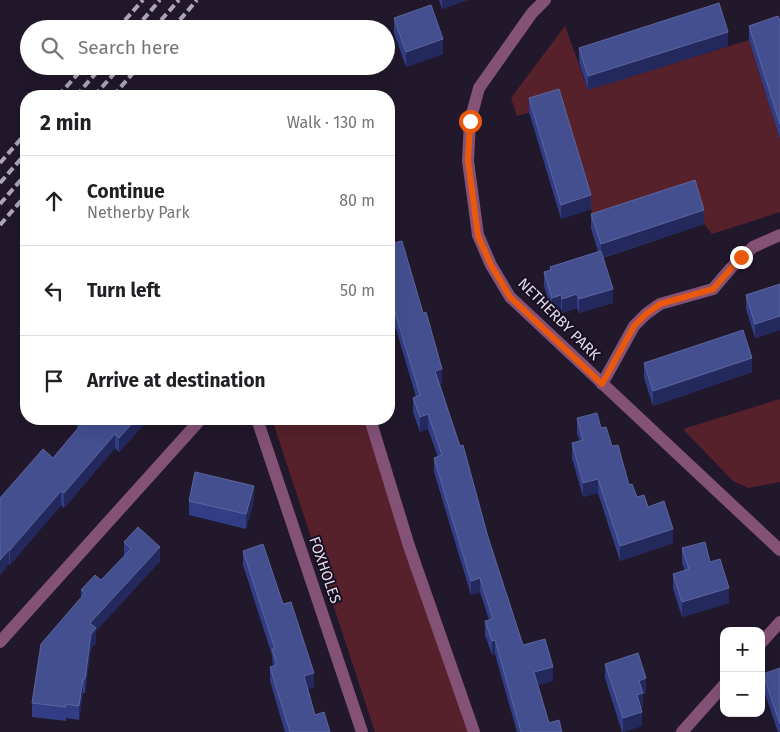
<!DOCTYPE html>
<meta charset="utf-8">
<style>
body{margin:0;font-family:"Fira Sans",sans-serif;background:#f2f2f2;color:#202124}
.controls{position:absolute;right:15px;bottom:15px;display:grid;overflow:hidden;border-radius:10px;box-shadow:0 5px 20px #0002}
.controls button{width:45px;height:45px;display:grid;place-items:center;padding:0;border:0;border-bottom:1px solid #e0e0e0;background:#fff;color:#202124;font:25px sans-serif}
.stop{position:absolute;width:15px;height:15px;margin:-11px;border:4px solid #ea580c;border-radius:50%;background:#fff}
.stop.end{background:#ea580c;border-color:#fff;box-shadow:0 1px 5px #0008}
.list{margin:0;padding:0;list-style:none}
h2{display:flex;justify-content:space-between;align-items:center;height:65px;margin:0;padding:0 20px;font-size:21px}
h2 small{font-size:16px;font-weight:400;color:#757577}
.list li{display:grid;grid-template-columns:32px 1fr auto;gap:15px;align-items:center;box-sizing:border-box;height:90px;padding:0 20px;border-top:1px solid #e0e0e0}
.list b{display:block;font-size:19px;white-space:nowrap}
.list p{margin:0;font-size:16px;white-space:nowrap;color:#757577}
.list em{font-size:16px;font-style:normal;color:#757577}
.icon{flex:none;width:28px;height:28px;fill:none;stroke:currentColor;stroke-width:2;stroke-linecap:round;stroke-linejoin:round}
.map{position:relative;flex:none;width:780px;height:732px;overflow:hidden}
.search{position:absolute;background:#fff;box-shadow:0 5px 20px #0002;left:20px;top:20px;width:375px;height:55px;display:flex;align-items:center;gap:12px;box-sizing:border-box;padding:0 18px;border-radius:28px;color:#757577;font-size:19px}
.panel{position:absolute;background:#fff;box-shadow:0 5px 20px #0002;left:20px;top:90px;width:375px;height:335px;border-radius:20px}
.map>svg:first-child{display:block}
</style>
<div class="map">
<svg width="780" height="732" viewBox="0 0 780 732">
<rect width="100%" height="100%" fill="#21182b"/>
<path fill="#57212b" d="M565 26 588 90 749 40 780 139V212L712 234 704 224 695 195 596 226 559 104 517 116 511 98Z
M780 399V482L748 488 733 481 683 429Z
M272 419H372L475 732H375Z"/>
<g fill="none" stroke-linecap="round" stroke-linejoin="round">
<path stroke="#855277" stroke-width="12" d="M602 384 634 326 646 314 660 304 713 289 731 268 753 247 780 235"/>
<path stroke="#855277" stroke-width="12" d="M545 0 532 13 479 88 470 121 468 161 478 235 491 265 510 297 780 550
M257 419 362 732
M370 419 409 546 474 732
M0 642 201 419
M761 643 780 622
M682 732 724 685"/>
<path stroke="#aea7b7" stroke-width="4" stroke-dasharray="8 4" stroke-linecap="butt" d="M117 29 143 0
M135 29 160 0
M153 29 179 0
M172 29 197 0
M58 96 85 66
M76 96 102 66
M94 96 121 66
M113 96 139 66
M0 163 26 133
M0 183 26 153
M0 204 26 174
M0 225 26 195"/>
</g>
<path fill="#313e86" d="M439 0H467L442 9Z
M394 18 443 54 406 67 394 33Z
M780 21V139L749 40V26Z
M728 46 588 90 579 62V48Z
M529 98 591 209 561 219 529 112Z
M591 214 704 224 603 258 613 303 579 313 577 308 562 313 561 309 552 312 544 286V272L550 270V267L598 251 591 228Z
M389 244 442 383 440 384 488 537 523 645 553 681 538 685 549 723 562 732H517L495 654 492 655 485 635V621L489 620 480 592 471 595 434 472V458L438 457 428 429 420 432 413 412V398L416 397 393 319 390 320 389 315Z
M780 284V330L755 338 746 309V295Z
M644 363 752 372 653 406 644 378Z
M577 418 601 428 612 446 629 485 637 497 648 507 673 543 620 561 598 493 583 497 572 458V443L580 441 577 433Z
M77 419H149L119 452 115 448 64 508 61 505 10 565 9 564 0 575V498L53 458 77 430Z
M254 500 246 529 189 515V501Z
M124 542 160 561 96 631V643L91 648 85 693H83L79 720 66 718V721L32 717V703L81 598V590L101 580 124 557Z
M682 548 710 562 729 603 682 617 673 588V574L685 571 682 563Z
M243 551 283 604 314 687 308 689 315 715 330 732H285L270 681V667L273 666 272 655 243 565Z
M605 664 646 693 643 694V707L641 708 642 726 622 732 605 678Z
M780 668V732H778L763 688V674Z"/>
<path fill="#23285d" d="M442 0H467L442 9Z
M728 32V46L588 90V76Z
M443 39V54L406 67V52Z
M591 195V209L561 219V205Z
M704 210V224L601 258V244Z
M613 289V303L579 313V299Z
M577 294V308L562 313V299Z
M561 295V309L552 312V298Z
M393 305V319L390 320V306Z
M780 316V330L755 338V324Z
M752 358V372L653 406V391Z
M442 369V383L435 385V371Z
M428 414V429L420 432V417Z
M136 419H149L119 452V438Z
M115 434V448L64 508V493Z
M598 479V493L583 497V483Z
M254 486V500L246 529V514Z
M61 491V505L10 565V550Z
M673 529V543L620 561V546Z
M160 547V561L96 631V643L91 648 85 693V679L90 623Z
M9 550V564L0 575V560Z
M480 578V592L471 595V581Z
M729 588V603L682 617V602Z
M495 640V654L492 655V641Z
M553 667V681L534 686V672Z
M314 673V687L304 690V676Z
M646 678V693L643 694V707L637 709V695L639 681Z
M83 679V693L79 720V706Z
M642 712V726L623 732V718Z"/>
<path fill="#444f90" stroke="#5d659e" d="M719 3 728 32 588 76 579 48Z
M431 5 443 39 406 52 394 18Z
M778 16 780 21V124L749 26Z
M559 89 591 195 561 205 529 98Z
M695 180 704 210 601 244 591 214Z
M402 241 423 313 426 312 442 369 435 371 460 446 463 445 488 537 523 645 545 639 553 667 534 672 549 723 559 720 562 732H521L495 640 492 641 485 621 493 619 480 578 471 581 434 458 442 455 428 414 420 417 413 398 420 395 393 305 390 306 389 301V244Z
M601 251 613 289 579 299 577 294 562 299 561 295 552 298 544 272 551 270 550 267Z
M780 284V316L755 324 746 295Z
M743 330 752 358 653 391 644 363Z
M597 413 601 428 606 427 612 446 618 445 629 485 632 484 637 497 644 495 648 507 664 501 673 529 620 546 598 479 583 483 572 443 583 440 577 418Z
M81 419H136L119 438 115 434 64 493 61 491 10 550H9L0 560V498L43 449 53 458 84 421Z
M195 472 254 486 246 514 189 501Z
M138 527 160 547 90 623 96 628 91 634 85 679H83L79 706 65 704 66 707 32 703 41 644 85 593 81 590 95 575 101 580 131 549 124 542Z
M705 542 710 562 720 559 729 588 682 602 673 574 689 569 682 548Z
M263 544 283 604 291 602 314 673 304 676 315 715 324 712 330 732H290L270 667 277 665 272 649H275L243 551Z
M638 653 646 678 639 681 643 693 637 695 642 712 623 718 605 664Z
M780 668V724L763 674Z"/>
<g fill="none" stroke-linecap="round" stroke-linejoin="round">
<path stroke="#ea580c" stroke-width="6" d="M470 121 468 161 478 236 491 265 510 297 602 384 634 326 646 314 660 304 713 289 741 257"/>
</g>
<g text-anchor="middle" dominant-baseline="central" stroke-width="4" stroke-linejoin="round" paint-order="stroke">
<g font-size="15" fill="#e2dcea" stroke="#170f21">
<text transform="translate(559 319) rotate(45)">NETHERBY PARK</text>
<text transform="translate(325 570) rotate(71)">FOXHOLES</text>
</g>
</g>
</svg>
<div class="controls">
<button>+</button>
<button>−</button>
</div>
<div class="stop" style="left:470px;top:121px"></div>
<div class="stop end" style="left:741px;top:257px"></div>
<div class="search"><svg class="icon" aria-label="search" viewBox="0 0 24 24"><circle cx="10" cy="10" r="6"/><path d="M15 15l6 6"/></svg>Search here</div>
<section class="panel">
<h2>2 min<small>Walk · 130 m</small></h2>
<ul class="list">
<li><svg class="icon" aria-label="ahead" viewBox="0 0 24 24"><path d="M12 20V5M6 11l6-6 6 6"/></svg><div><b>Continue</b><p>Netherby Park</p></div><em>80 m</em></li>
<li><svg class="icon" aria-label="left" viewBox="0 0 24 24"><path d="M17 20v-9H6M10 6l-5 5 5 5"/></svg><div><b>Turn left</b></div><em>50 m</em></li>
<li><svg class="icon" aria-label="arrive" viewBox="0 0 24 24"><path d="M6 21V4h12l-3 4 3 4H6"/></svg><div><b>Arrive at destination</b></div></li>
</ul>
</section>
</div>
